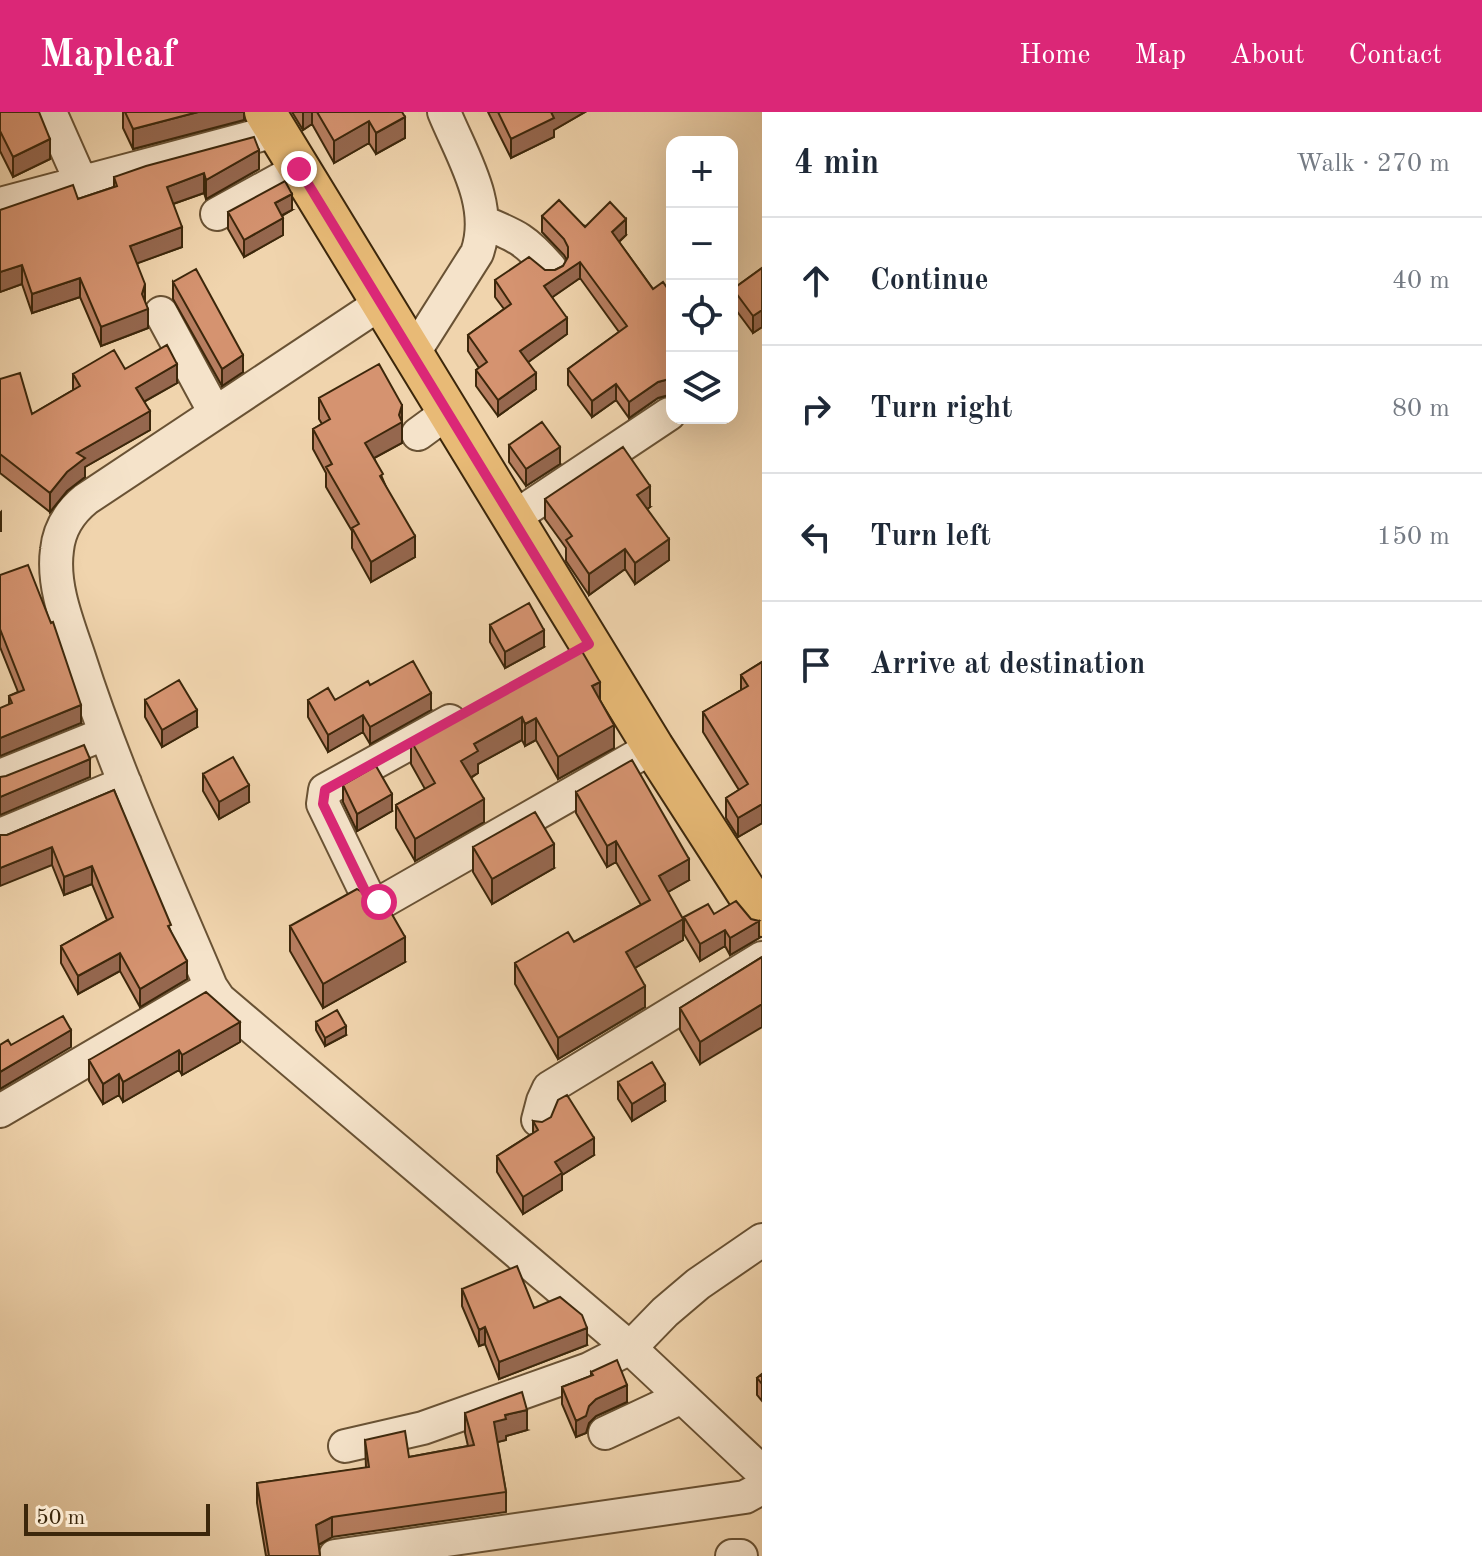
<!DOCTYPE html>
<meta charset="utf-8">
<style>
body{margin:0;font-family:"Old Standard TT",serif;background:#f2f2f3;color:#1f2937}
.controls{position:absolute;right:24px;top:24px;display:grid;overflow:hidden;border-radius:16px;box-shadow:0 8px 32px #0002}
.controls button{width:72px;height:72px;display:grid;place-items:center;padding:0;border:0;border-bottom:2px solid #e0e1e3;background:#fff;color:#1f2937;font:40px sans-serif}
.scale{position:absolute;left:24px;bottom:20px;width:186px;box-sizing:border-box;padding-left:8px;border:4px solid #3c270b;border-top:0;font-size:22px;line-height:28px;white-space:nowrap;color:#3c270b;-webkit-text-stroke:6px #f5e3ca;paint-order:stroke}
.stop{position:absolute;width:24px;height:24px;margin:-18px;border:6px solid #db2777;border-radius:50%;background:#fff}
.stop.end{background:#db2777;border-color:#fff;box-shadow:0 2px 8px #0008}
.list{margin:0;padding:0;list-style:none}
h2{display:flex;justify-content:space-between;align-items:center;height:104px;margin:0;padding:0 32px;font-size:34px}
h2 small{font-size:26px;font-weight:400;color:#747a83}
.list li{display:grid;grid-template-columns:52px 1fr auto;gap:24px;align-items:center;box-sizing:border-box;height:128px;padding:0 32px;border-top:2px solid #e0e1e3}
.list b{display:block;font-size:30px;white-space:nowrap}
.list em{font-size:26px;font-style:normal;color:#747a83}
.icon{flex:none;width:44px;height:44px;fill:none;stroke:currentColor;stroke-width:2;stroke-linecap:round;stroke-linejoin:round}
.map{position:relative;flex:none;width:762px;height:1444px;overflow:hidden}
header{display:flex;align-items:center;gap:48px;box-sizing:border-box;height:112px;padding:0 40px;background:#db2777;color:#fff}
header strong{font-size:38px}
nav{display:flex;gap:44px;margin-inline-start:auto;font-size:28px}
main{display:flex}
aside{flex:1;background:#fff}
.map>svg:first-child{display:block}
</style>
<header>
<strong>Mapleaf</strong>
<nav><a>Home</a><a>Map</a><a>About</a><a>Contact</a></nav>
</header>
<main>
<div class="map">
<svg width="762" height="1444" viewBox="0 0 762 1444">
<rect width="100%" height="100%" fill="#f0d4ad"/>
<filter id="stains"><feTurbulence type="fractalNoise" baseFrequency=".0025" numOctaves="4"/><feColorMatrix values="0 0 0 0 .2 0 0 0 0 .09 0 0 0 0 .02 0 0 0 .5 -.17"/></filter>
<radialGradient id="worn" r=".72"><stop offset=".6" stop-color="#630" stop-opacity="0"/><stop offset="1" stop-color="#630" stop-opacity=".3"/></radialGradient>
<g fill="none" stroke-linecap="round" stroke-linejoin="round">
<defs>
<path id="minor" d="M50 0 81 70
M0 92 275 19
M217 102 299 57
M483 110C517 124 526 128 550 156
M381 191 86 387C70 400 59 417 57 438 52 474 68 512 79 545 115 658 165 766 211 875L219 887 630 1236 762 1360
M161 201 215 301
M413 242 477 141C494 93 462 44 444 0
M418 322 448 300
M513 406 669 302
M450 609 325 678 323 692 369 787 375 790H382L653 635
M0 664 104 622
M0 723 125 671
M0 999 211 875
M538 1008 543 989 549 976 762 846
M605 1321 682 1285
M345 1334 423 1316 589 1257 630 1236 665 1200 698 1172 762 1128
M335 1444 745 1385 762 1376
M732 1444H741"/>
<path id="major" d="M265 0 653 635 762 804"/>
</defs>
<use href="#minor" stroke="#695234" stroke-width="36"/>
<use href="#major" stroke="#3c270b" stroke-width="44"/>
<use href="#minor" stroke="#f5e3ca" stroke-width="32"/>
<use href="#major" stroke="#e8ba76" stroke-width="40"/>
</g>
<path fill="#b77e60" stroke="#3c270b" stroke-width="2" d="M0 0 50 47 13 65 0 39Z
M123 0H244V8L133 37 123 16Z
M292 0H402L405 26 376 42 369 31 334 51 312 12 303 18Z
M488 0H585L554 18V25L511 46Z
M259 57 206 87 204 81 173 92 182 135 137 151 145 189 148 216 101 234 80 185 32 201 22 172 0 180V98L78 87 114 75V65Z
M292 98 282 104 283 123 244 145 228 117V100Z
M542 104 626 123 619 130 653 177 672 183V284L669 283 658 286 629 306 616 288 592 305 568 273V257L619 220 580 166 552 185 567 222 528 250 536 277 498 304 476 274V258L479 256 468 239V223L504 197 495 185V168L545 158H555L563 154 567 148 564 143 542 120Z
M762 156V215L753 221 733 194V177Z
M173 170 243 260 222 274 173 187Z
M125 257 177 271 144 290 150 318 85 355V365L67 379 50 400 0 361V267L32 302 73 278V262Z
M319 286 402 293V331L374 346 415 445 371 470 352 436V419L326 375V361L313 337V317L322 312 319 307Z
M509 333 560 352 526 374 509 350Z
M545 387 650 395 647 397 669 448 635 472 625 457 589 483 566 449V436L545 407Z
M0 463 81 611 9 592V584L18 580 0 535Z
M490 513 544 535 505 556 490 530Z
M762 550V711L738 725 726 706V686L739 678 703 620V600L741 578V563Z
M370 573 431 598 370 632 363 620 328 640 308 605V588H335Z
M145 588 197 615 162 635 145 605Z
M600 588 614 636 558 667 536 628 525 634 522 628 478 652V661L471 666 484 710 415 749 396 716V693L425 677 411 652V629Z
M203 662 249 690 219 707 203 679Z
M343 673 392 699 357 719 343 690Z
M114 678 171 820 187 867 140 895 120 859 78 882 61 851V834L107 808 92 772 64 783 52 753 7 723Z
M576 680 689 768 668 780 683 828 635 856 645 895 558 947 515 872V851L574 830 641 793 616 750 607 755 576 701Z
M473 735 554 756 492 792 473 760Z
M714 802 759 826 730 843 725 834 700 849 684 822V805Z
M290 814 405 850 323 896 290 839Z
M762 845 700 952 680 918V896Z
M316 910 346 923 325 934 316 918Z
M240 930 182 963 179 958 123 990 119 983 103 992 89 969V948Z
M618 970 665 989 632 1009 618 987Z
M533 1009 594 1043 562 1063V1078L523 1102 497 1060V1044L533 1021Z
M462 1177 534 1196 587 1233 499 1267 485 1232 479 1234 462 1194Z
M591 1260 627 1290 596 1304 589 1311 586 1321 576 1325 562 1292V1275L591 1264Z
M762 1262V1289L757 1283V1266Z
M465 1301 527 1318 506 1324V1328L497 1330 506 1380V1400L332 1425 319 1433 320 1444H266L257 1391V1371L366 1356 365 1328 409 1345 468 1334 465 1321Z"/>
<path fill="#95674e" stroke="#3c270b" stroke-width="2" d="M198 0H244V8L133 37V17Z
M303 0H312V12L303 18Z
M551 0H585L554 18V25L511 46V27Z
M405 5V26L376 42V21Z
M369 9V31L334 51V29Z
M50 27V47L13 65V45Z
M259 38V57L206 87V68Z
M204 61V81L167 94V75Z
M292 82V98L275 107V91Z
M283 106V123L244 145V128Z
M626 107V123L612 136V120Z
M182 115V135L130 154V134Z
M580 150V166L544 191V174Z
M22 153V172L0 180V160Z
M80 166V185L32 201V182Z
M145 172V191L148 197V216L101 234V215L142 182Z
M762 198V215L753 221V204Z
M567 206V222L520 256V239Z
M243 243V260L222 274V257Z
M177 252V271L136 294V276Z
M536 261V277L498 304V288Z
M669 267V283L658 286 629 306V290L658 270Z
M616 272V288L592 305V289Z
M402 293V331L365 351V331L399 303Z
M150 299V318L85 355V365L67 379 50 400V381L77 341Z
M560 335V352L526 374V357Z
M650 374V395L637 404V383Z
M1 400V419H0V401Z
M415 424V445L371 470V450Z
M669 427V448L635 472V451Z
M625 437V457L589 483V462Z
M544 518V535L505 556V540Z
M600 570V592L592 574Z
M431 581V598L370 632V615Z
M81 593V611L0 644V626Z
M197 598V615L162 635V618Z
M363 603V620L328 640V623Z
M522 605V628L478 652V661L461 671V649L474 632Z
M536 606V628L525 634V612Z
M614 613V636L558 667V645Z
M90 647V665L0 703V685Z
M249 673V690L219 707V690Z
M392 682V699L357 719V702Z
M484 687V710L415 749V727Z
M762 692V711L738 725V706Z
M616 729V750L607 755V734Z
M554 732V756L492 792V767Z
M52 735V753L0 774V756Z
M689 747V768L659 785V764Z
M92 754V772L64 783V765Z
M683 807V828L626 861V840Z
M759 809V826L730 843V826Z
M725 818V834L700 849V832Z
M405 825V850L323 896V872Z
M120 841V859L78 882V864Z
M187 849V867L140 895V877Z
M645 874V895L558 947V926Z
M762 892V915L700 952V930Z
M240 910V930L182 963V943Z
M346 914V923L325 934V926Z
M71 918V935L0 977V960Z
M179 938V958L123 990V970Z
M119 962V983L103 992V972Z
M665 972V989L632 1009V992Z
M594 1026V1043L562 1063V1078L523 1102V1085L555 1050Z
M485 1215V1232L479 1234V1218Z
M587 1216V1233L499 1267V1250Z
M627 1273V1290L596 1304 589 1311 586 1321 576 1325V1309L589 1294 596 1287Z
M527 1298V1318L506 1324V1328L494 1331V1310L505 1303Z
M332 1405V1425L316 1434V1413Z"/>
<path fill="#d59370" stroke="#3c270b" stroke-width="2" d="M0 0H39L50 27 13 45 0 19Z
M125 0H198L133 17Z
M317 0H402L405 5 376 21 369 9 334 29Z
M498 0H551L554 6 511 27Z
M254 25 259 38 206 68 204 61 167 75 182 115 130 134 145 172 142 182 148 197 101 215 80 166 32 182 22 153 0 160V98L73 73 78 87 117 74 114 65 146 54Z
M285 69 292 82 275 91 283 106 244 128 228 100Z
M559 88 585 115 610 90 626 107 612 120 653 177 663 170 672 183V268L669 267 658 270 629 290 616 272 592 289 568 257 627 214 580 150 544 174 567 206 520 239 536 261 498 288 476 258 487 250 468 223 511 192 495 168 529 145 545 158H555L563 154 568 145V135L564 127 542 104Z
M762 156V198L753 204 733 177Z
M196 157 243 243 222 257 173 170Z
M167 233 177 252 136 276 150 299 77 341 85 346 67 360 50 381 0 342V267L20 261 32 302 80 274 73 262 114 238 125 257Z
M379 252 402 293 399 303 402 310 365 331 383 362 380 364 415 424 371 450 352 416 359 412 326 355 332 352 313 317 330 307 319 286Z
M542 310 560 335 526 357 509 333Z
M623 335 650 374 637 383 669 427 635 451 625 437 589 462 566 428 572 424 545 387Z
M28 453 51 511 53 510 81 593 0 626V596L12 591 9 584 24 578 0 517V463Z
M529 491 544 518 505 540 490 513Z
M580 536 600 570 592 574 614 613 558 645 536 606 525 612 522 605 474 632 478 639 461 649 484 687 415 727 396 693 435 671 411 629Z
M413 549 431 581 370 615 363 603 328 623 308 588 328 576 335 588 368 569 370 573Z
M762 550V692L738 706 726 686 748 672 703 600 748 574 741 563Z
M179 568 197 598 162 618 145 588Z
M84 633 90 647 0 685V665L6 664Z
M233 645 249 673 219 690 203 662Z
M632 648 689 747 659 764 683 807 626 840 645 874 558 926 515 851 568 820 574 830 650 788 616 729 607 734 576 680Z
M376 654 392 682 357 702 343 673Z
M114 678 171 813 168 814 187 849 140 877 120 841 78 864 61 834 113 805 92 754 64 765 52 735 0 756V723H7Z
M535 700 554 732 492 767 473 735Z
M357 777 367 783 382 785 405 825 323 872 290 814Z
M736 789 751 807 759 809 730 826 725 818 700 832 684 805 708 792 714 802Z
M762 845V892L700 930 680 896Z
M206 880 240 910 182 943 179 938 123 970 119 962 103 972 89 948Z
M337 898 346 914 325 926 316 910Z
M63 904 71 918 0 960V933L8 928 11 933Z
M652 950 665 972 632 992 618 970Z
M567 983 594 1026 555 1050 562 1061 523 1085 497 1044 538 1018 533 1009 542 1010 551 1005 558 988Z
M517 1154 534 1196 560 1185 582 1203 587 1216 499 1250 485 1215 479 1218 462 1177Z
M617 1248 627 1273 596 1287 589 1294 586 1304 576 1309 562 1275 593 1263 591 1260Z
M762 1262V1272L757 1266Z
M522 1280 527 1298 505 1303 506 1307 494 1310 506 1380 332 1405 316 1413 320 1444H269L257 1371 369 1355 365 1328 405 1319 409 1345 474 1333 465 1301Z"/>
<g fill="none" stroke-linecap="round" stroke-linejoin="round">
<path stroke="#db2777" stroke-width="10" d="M299 57 589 532 325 678 323 692 369 787 379 790"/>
</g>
<rect width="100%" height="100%" filter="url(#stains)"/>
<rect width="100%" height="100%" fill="url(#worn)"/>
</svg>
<div class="controls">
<button>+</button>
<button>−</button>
<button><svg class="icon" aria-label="locate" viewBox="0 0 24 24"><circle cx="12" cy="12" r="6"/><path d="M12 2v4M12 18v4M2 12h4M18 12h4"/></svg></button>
<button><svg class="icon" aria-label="layers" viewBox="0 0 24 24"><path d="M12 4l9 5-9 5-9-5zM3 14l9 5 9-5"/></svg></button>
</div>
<div class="scale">50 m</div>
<div class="stop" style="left:379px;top:790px"></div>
<div class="stop end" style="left:299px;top:57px"></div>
</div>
<aside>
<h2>4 min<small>Walk · 270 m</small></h2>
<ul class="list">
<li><svg class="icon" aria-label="ahead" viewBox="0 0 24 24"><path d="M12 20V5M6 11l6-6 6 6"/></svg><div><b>Continue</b></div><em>40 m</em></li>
<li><svg class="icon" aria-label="right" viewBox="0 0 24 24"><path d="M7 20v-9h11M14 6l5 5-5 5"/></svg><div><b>Turn right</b></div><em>80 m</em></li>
<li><svg class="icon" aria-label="left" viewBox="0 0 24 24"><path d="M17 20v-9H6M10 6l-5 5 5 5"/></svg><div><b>Turn left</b></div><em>150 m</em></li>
<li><svg class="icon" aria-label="arrive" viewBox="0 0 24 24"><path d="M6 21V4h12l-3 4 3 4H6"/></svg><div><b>Arrive at destination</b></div></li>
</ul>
</aside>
</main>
